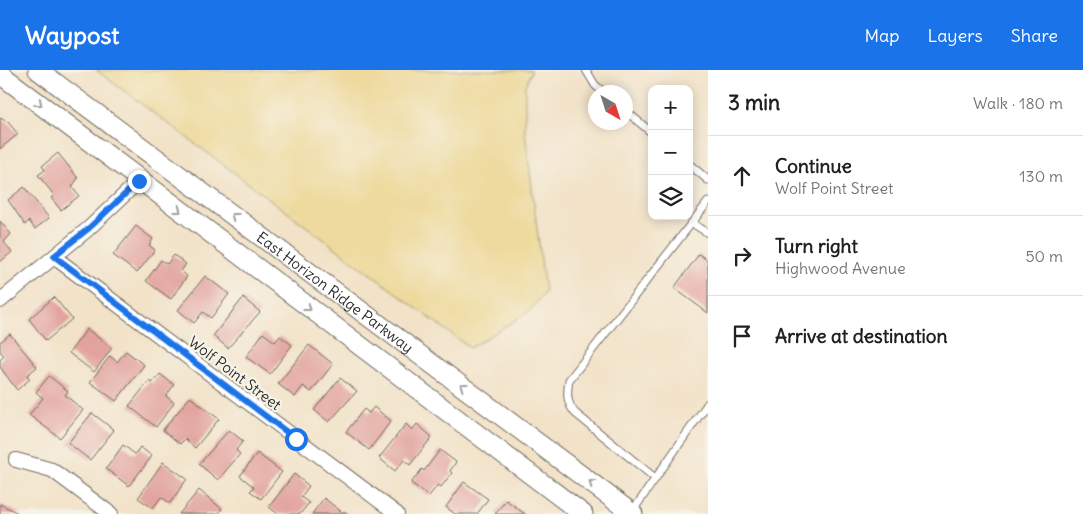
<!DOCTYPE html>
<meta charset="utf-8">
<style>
body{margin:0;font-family:Delius,sans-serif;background:#f6f6f6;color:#202124}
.controls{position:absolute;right:15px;top:15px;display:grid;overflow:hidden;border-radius:10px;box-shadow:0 2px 12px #0003}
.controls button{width:45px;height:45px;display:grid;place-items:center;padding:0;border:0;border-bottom:1px solid #e0e0e0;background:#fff;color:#202124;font:25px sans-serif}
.compass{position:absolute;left:588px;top:15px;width:45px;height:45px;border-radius:50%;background:#fff;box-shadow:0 2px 12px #0003;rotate:141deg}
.stop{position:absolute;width:15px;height:15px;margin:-11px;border:4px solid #1a73e8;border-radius:50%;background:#fff}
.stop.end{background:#1a73e8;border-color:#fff;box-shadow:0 1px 5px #0008}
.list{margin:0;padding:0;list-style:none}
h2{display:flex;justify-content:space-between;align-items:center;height:65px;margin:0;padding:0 20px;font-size:21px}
h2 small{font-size:16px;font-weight:400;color:#757577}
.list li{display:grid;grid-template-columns:32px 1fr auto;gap:15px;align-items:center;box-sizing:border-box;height:80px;padding:0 20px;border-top:1px solid #e0e0e0}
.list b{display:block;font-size:19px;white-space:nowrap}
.list p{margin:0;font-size:16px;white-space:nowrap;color:#757577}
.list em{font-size:16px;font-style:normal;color:#757577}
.icon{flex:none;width:28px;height:28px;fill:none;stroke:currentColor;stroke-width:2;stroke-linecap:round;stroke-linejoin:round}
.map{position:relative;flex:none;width:708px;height:444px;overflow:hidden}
header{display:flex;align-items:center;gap:30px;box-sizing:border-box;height:70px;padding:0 25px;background:#1a73e8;color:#fff}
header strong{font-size:24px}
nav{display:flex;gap:28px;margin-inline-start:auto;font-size:18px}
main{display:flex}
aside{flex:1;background:#fff}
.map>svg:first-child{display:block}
</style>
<header>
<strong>Waypost</strong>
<nav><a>Map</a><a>Layers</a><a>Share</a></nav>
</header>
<main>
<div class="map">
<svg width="708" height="444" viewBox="0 0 708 444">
<rect width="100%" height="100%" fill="#f7f3e8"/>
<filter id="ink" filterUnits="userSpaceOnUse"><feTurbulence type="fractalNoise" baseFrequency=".02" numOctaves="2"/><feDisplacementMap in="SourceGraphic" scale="10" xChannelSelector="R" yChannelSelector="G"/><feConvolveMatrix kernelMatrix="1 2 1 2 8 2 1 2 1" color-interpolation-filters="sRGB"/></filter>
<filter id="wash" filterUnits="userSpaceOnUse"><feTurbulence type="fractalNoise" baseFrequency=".0096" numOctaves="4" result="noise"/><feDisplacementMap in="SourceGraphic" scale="20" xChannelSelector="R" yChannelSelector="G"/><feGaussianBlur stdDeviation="1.12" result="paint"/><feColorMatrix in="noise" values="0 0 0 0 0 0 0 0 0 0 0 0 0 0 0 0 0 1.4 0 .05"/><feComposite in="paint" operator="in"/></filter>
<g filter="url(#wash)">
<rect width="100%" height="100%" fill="#f2e2c7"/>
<path fill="#eeda9e" stroke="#8c8264" d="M96 0H532L525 16V62L545 222 530 241 470 278Z"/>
<g id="blocks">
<path fill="#e2a39e" d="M0 48 8 52 18 64 0 79Z
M58 83 78 108 72 117 79 126 61 140 51 128 54 125 38 105 45 100 42 96Z
M24 117 49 148 35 159 29 151 25 155 8 130Z
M0 151 11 164 4 172 12 182 0 192Z
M136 156 153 169 149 175 155 180 137 203 113 185Z
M699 184 708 191V243L674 218Z
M174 185 186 194 181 201 187 206 171 229 146 211 161 190 167 194Z
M205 206 229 224 211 248 203 242 194 253 178 240Z
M54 227 72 249 46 271 29 249Z
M243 228 260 242 228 278 213 266Z
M87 259 112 278 94 302 69 283Z
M263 263 275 272 280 266 292 275 270 304 246 287Z
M10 264 37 297 27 305 30 309 17 320 0 297V290L4 286 0 281V272Z
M309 275 333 294 311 322 303 316 295 327 278 314Z
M126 281 144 295 116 331 90 312 110 286 117 292Z
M160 304 174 315 166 326 174 333 156 357 129 336 149 311 152 313Z
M49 306 68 321 65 325 83 340 60 368 29 345 43 328 36 322Z
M340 308 357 321 329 352 314 340Z
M190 327 219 349 195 378 185 369 180 374 163 360Z
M374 337 391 351 369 380 346 362 364 339 369 343Z
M92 343 114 360 90 390 68 373Z
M406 354 412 360 417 354 432 367 410 395 404 390 395 401 379 388Z
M229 360 243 371 236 380 240 384 218 410 199 394Z
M123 375 135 384 140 377 152 386 129 416 106 399Z
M440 380 456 392 450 401 452 403 441 417 438 415 429 426 411 413 422 399 424 401Z
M257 383 282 402 261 429 250 421 254 417 240 406Z
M163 392 187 409 170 433 161 427 153 438 138 428Z
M294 404 309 416 301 427 309 433 300 444H278L269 437Z
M464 412 488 429 477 444H455L446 437Z
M199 420 222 439 218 444H179Z
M324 428 343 443 344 441 348 444H312Z
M506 430 525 444H495Z
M0 434 20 444H0Z"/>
</g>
</g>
<g filter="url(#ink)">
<use href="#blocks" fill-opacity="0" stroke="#716b62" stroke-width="1"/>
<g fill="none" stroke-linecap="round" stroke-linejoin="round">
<defs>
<path id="lane" d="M586 0 595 15 603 22
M626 41 652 63
M689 94 708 110
M692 153 708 163
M655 408 575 343C566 332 567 323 569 310L708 132
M632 442 708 333"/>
<path id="street" d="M54 187 397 444
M0 231 88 159 139 111
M16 390 52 400 111 444"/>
<g id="secondary">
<path id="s1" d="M38 0 633 444"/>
<path d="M0 4 583 444"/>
</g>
</defs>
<use href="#lane" stroke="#716b62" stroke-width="9"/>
<use href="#street" stroke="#716b62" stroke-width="16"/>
<use href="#secondary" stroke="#716b62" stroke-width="21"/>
<use href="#lane" stroke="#fff" stroke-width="7"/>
<use href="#street" stroke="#fff" stroke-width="14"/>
<use href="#secondary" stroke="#fff" stroke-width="19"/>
</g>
<defs><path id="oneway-chevron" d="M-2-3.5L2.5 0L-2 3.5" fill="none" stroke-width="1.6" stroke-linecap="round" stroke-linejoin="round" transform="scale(1.25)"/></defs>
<g stroke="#a0a0a0">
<use href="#oneway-chevron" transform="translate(39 33) rotate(38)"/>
<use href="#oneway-chevron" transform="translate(178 140) rotate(37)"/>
<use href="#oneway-chevron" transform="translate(234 146) rotate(-143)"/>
<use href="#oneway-chevron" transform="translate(308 238) rotate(37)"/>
<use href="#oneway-chevron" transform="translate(463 316) rotate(-144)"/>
<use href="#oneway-chevron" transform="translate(592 413) rotate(-143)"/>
</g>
</g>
<g fill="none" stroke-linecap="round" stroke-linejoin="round" filter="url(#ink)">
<path stroke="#1a73e8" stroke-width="6" d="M139 111 88 159 54 186 296 369"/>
</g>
<g text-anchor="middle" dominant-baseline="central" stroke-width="4.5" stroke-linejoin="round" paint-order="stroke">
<g font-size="15" fill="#2b2b2b" stroke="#f7f3e8">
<text stroke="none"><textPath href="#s1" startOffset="371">East Horizon Ridge Parkway</textPath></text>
<text transform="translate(235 303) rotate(37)">Wolf Point Street</text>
</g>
</g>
</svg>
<div class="controls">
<button>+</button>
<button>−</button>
<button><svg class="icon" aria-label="layers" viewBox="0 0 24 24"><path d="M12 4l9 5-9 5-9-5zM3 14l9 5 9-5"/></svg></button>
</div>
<svg class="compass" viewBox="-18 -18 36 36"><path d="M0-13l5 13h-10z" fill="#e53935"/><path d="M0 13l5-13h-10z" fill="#757577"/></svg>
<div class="stop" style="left:296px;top:369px"></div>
<div class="stop end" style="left:139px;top:111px"></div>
</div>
<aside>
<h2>3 min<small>Walk · 180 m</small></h2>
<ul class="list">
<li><svg class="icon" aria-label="ahead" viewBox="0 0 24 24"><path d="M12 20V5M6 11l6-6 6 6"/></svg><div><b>Continue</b><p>Wolf Point Street</p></div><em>130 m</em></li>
<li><svg class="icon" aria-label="right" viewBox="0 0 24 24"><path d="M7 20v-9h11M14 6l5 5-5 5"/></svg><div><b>Turn right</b><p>Highwood Avenue</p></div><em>50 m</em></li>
<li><svg class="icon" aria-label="arrive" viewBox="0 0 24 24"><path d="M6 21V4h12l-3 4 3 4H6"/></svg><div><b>Arrive at destination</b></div></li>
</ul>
</aside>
</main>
